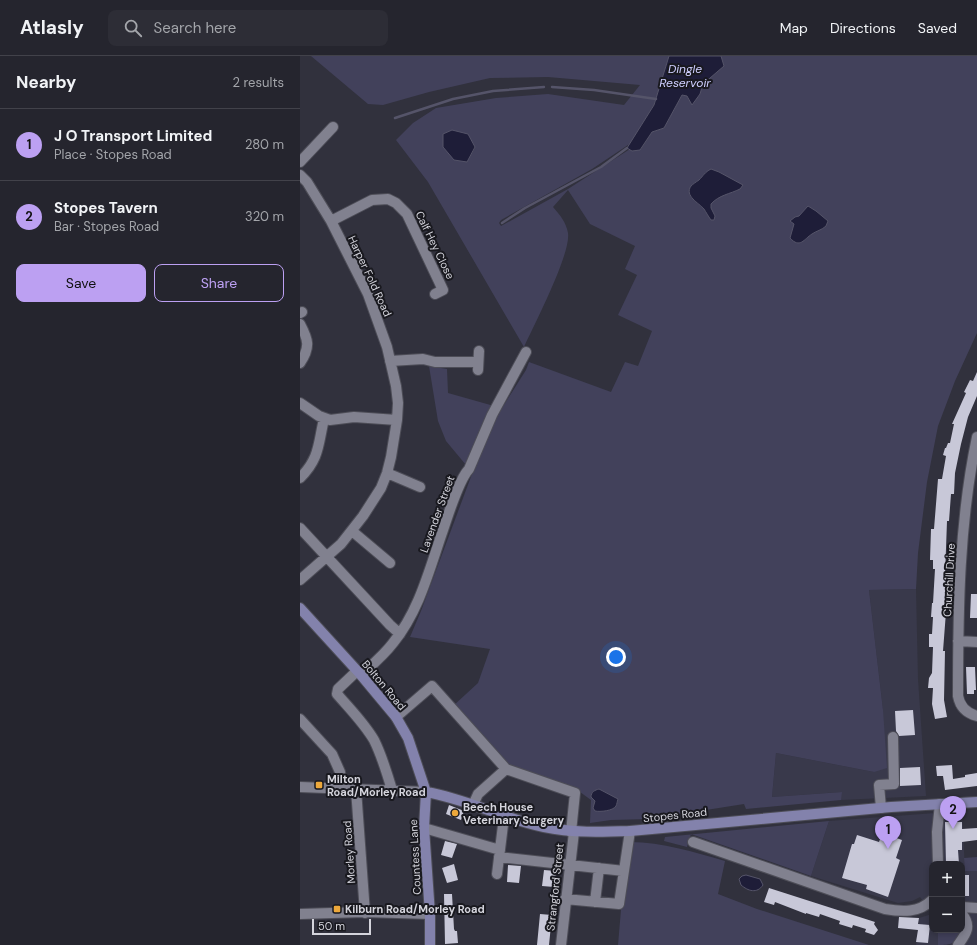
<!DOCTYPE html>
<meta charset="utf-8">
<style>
body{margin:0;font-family:"DM Sans",sans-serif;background:#2d2d36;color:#f1f3f6}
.controls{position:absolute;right:12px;bottom:12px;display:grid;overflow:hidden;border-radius:8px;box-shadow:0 2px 6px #0003}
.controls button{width:36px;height:36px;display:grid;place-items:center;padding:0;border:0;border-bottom:1px solid #42424a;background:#25252e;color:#f1f3f6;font:20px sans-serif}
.scale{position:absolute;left:12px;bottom:10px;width:59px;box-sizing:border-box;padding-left:4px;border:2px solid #d4d4dc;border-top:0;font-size:11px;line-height:14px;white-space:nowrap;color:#d4d4dc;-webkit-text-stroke:3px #19191f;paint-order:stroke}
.you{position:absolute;left:316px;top:601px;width:14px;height:14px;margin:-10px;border:3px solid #fff;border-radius:50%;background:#1a73e8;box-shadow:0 0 0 6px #1a73e833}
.badge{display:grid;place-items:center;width:26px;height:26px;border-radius:50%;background:#bca0f2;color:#111;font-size:13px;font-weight:700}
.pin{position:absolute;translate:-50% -33px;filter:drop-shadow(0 1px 2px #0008)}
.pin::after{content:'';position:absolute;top:21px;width:14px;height:12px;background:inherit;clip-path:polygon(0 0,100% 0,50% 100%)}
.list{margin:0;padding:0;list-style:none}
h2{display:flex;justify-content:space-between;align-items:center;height:52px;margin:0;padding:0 16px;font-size:17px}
h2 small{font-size:13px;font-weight:400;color:#a3a5aa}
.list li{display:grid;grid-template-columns:26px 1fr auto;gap:12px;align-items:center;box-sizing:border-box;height:72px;padding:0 16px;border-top:1px solid #42424a}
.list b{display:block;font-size:15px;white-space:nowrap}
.list p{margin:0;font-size:13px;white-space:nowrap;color:#a3a5aa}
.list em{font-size:13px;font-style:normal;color:#a3a5aa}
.actions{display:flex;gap:8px;padding:12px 16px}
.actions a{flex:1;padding:9px 0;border:1px solid #bca0f2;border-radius:8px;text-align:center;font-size:14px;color:#bca0f2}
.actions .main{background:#bca0f2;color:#111}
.icon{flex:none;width:22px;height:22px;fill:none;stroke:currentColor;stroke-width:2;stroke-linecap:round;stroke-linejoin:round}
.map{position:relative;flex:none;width:677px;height:889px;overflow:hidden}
header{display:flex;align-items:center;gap:24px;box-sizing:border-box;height:56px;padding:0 20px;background:#25252e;border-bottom:1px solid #42424a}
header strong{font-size:19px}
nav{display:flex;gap:22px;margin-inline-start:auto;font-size:14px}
.search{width:280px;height:36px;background:#2d2d36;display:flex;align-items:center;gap:10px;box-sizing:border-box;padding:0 14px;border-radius:8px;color:#a3a5aa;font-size:15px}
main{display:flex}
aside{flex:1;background:#25252e}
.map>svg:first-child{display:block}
</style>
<header>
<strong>Atlasly</strong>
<div class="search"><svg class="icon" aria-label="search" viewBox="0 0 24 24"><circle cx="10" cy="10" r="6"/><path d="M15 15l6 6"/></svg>Search here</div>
<nav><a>Map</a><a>Directions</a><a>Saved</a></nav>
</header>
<main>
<aside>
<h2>Nearby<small>2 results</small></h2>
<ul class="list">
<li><span class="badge">1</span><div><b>J O Transport Limited</b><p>Place · Stopes Road</p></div><em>280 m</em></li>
<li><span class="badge">2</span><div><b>Stopes Tavern</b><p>Bar · Stopes Road</p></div><em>320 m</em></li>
</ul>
<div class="actions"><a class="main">Save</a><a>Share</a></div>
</aside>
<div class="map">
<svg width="677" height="889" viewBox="0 0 677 889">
<rect width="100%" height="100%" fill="#31313d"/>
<path fill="#39394b" d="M616 533 618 623 626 740 541 744V736L472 741 476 697 574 716 583 654 569 534Z
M662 755 665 815H677V889H650L656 885 661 874H662V808H632V857L620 841 612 845 598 847 511 820 529 765Z
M632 858V874H638V889H616L619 862Z"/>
<path fill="#42415b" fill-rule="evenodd" d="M11 0H369L354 49 331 87 292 113 201 164 199 167 201 170 268 133 330 93 332 95 341 93 352 76 364 72 382 39 387 40 392 48 400 38 403 28 423 10 421 0H677V277L655 325 638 370 627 426 618 497 616 533 569 534 583 654 587 712 574 716 476 697 472 741 542 736 541 744 446 753 444 748 349 763 311 764 290 767 291 744 280 736 207 711 153 650 178 627 190 593 110 581 121 555 172 418 195 363 226 314 229 306 311 336 325 306 338 310 352 275 318 259 337 219 325 213 335 190 290 168 268 134 253 151C260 159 266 166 268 177 271 198 234 269 224 291L128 126 96 84 113 67 136 52 196 42 248 38 324 49 340 29 248 21 190 22 129 36 83 49 68 48ZM168 78 175 92 167 106Z
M129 310 147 313 148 337 194 350 166 409 146 385 138 365Z
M529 765 511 820 391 778 387 791 364 785 365 781Z
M330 786C363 786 393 796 425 805L418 838 457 853 569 889H318L322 842Z
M677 801V815H665L664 802Z
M638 874H661C657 888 651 889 638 889Z"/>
<path fill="#1e1d38" stroke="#555469" d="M369 0H421L424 10 403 28 400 38 392 49 387 40 382 39 364 72 352 76 340 94 332 95 327 92 354 49Z
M152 74 168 78 175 91 167 106 154 104 143 91V78Z
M411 113 419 116 443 129 440 133C430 138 419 139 411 148V152L415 160 414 164H411C408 160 406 156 404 153 399 147 384 140 391 130 393 128 396 126 399 124 403 120 405 116 411 113Z
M508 150 516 155 528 165 526 170C522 174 516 175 512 178 504 183 500 193 490 182L494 168 490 165 495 161 499 160Z
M299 733 318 743C317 746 317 748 316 750 313 755 300 756 295 755L293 752 295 745 291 741C291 736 295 734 299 733Z
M446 819 460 823 463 829C457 838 448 835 441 829L439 823 442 820Z"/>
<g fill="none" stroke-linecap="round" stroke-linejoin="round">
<path stroke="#555469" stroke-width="2.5" d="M252 31 294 34 356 43
M95 62 153 43 193 35 244 31
M202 167 225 152 301 111 327 92"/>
</g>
<path fill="#c8c8d8" d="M677 316V340L668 361 661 388 655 417 654 438H651L649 465H647L645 520H646V556L643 595H645L644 644 647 661 635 663 632 648 633 632H628L629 622 632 617 633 591H629V578H632L633 561H631L632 547H633L635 513H633V504H630L631 473H634L638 423H642L646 400 643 399 645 392H646L648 387H650L654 368H652L666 337 664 336 670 324 673 325Z
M671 538H677V562H670Z
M666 611H675L676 634H674V638H667Z
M613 654 615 679 599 680 596 675 595 655Z
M652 709 653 723 665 721V719L677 717V730L645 734 643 720H637L636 710Z
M620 711 621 729 600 730V712Z
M149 749 164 755 161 764 146 758Z
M645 766H662V773L677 772V784L662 786V794H658L659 808H646Z
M582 777 602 784 596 802 600 804 588 841 566 833 567 829 542 822 552 788H554L557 779 579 786Z
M145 785 157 788 152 802 141 799Z
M154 808 158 824 147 827 142 812Z
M208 809 221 810 219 827 207 826Z
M244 814 256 815 254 831 242 830Z
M662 819H669V840H662Z
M469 832 575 866 574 868 578 874 574 879 565 876 566 873 553 869 552 872 539 868 540 865 520 858 519 861 506 857V858L475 846 474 849 464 846Z
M144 838H152L154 873 155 875H157L158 887 145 888Z
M240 858 252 859 249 889H237Z
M599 861 619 862 618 868 630 869 628 887 616 886 618 874 598 872Z"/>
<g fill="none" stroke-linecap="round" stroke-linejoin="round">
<defs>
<path id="minor" d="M0 106 33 71
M0 119 7 126 31 165 68 238 87 291 96 330 98 347 97 364 91 401 87 417 81 432 63 460 41 488 0 524
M31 165 72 144 88 143 96 147 107 158 143 234 135 238
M0 257 2 256
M0 268C8 283 11 291 0 307
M90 305 123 303 135 306H178
M178 314 179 295
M0 347 19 360 30 364 54 361 97 364
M677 381C659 466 658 553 658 640 660 651 666 657 677 660
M87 417 120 431
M0 422C20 402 18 388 24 363
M0 472 90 569 100 578
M52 475 90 507
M658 585 677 586
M57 615 38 633 37 638C50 653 64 667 74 684 82 700 87 717 92 734
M61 619C72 609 84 599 93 587 119 555 129 515 142 477 148 460 158 425 169 413L192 359 226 296
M96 661 132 630 206 713 275 737 271 776
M0 663 32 698 40 716 43 733
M0 731 126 736
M56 733 65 857
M173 749 178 738 206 713
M581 752 579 729 594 728 593 681
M124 772 200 794
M393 786 585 853C602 856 619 857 632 844
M199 801 324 815
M638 808 637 776 640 748
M197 818 203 769 206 761
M265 843 319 848 330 775
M295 846 299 812
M662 851 677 852
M0 858 64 856 130 858
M261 889 274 776
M658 889C666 878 672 870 662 858"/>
<path id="major" d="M0 552 61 619 96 661 108 682 126 736 124 772 130 858V889
M126 736C167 743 204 763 244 771 272 777 301 776 330 775L591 751 677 746"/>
</defs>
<use href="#minor" stroke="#4d4d57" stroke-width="12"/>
<use href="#major" stroke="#4d4d57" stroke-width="12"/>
<use href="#minor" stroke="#81818f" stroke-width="10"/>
<use href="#major" stroke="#8382ac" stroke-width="10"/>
</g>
<g fill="#eda83b" stroke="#19191f" stroke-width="1.5">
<rect x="15" y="725" width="8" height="8" rx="2"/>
<circle cx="155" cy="757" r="4"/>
<rect x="33" y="849" width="8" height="8" rx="2"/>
</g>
<g text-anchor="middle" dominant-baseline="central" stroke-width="4" stroke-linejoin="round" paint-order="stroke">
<g font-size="11" fill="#d4d4dc" stroke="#19191f">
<text transform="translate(135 189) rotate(64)">Calf Hey Close</text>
<text transform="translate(70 220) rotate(65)">Harper Fold Road</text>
<text transform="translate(137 458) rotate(-70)">Lavender Street</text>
<text transform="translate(649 524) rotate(-87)">Churchill Drive</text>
<text transform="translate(84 629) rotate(50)">Bolton Road</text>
<text transform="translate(375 759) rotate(-6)">Stopes Road</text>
<text transform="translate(49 796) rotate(-94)">Morley Road</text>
<text transform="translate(115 801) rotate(-93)">Countess Lane</text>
<text transform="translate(255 831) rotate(-84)">Strangford Street</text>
</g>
<g font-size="11" font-weight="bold" fill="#d4d4dc" stroke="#19191f" text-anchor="start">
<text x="27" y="723">Milton<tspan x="27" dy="13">Road/Morley Road</tspan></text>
<text x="163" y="751">Beech House<tspan x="163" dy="13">Veterinary Surgery</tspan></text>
<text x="45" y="853">Kilburn Road/Morley Road</text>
</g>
<g font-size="12" font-style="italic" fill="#cfcfff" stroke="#19191f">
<text x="385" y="13">Dingle<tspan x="385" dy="14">Reservoir</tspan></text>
</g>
</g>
</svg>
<div class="controls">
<button>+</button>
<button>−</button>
</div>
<div class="scale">50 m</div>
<div class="you"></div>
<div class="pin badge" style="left:588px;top:793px">1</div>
<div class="pin badge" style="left:653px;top:773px">2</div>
</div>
</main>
